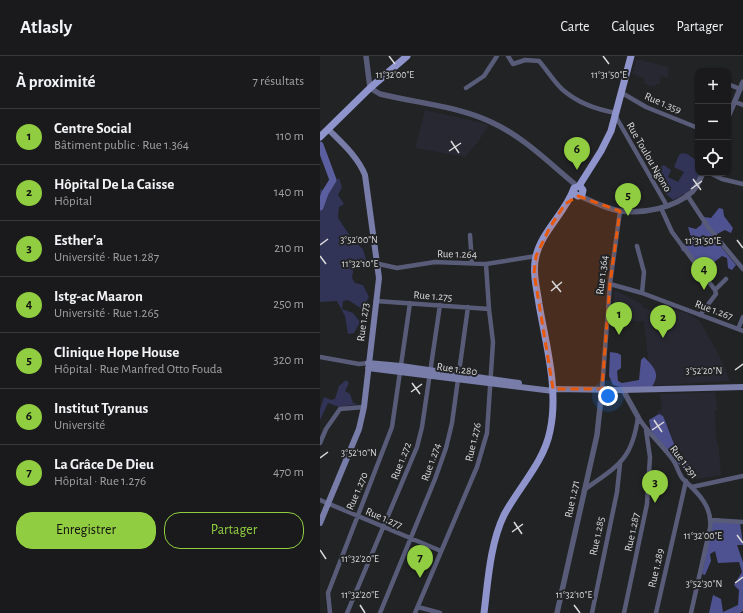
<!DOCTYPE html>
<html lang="fr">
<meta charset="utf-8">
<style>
body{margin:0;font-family:"Alegreya Sans",sans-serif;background:#232325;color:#f1f3f6}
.controls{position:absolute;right:12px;top:12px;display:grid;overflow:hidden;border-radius:8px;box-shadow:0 1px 3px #0004}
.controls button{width:36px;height:36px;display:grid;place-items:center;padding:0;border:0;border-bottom:1px solid #38383b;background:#1a1a1c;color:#f1f3f6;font:20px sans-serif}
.you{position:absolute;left:288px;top:340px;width:14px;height:14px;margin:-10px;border:3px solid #fff;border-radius:50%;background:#1a73e8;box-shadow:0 0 0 6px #1a73e833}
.badge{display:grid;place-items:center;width:26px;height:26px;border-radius:50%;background:#91cd40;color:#111;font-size:13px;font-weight:700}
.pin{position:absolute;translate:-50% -33px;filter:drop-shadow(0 1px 2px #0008)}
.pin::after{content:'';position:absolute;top:21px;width:14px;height:12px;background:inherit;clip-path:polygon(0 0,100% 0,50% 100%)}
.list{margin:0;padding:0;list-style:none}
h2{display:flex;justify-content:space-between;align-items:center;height:52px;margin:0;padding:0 16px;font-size:17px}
h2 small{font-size:13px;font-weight:400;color:#9fa1a3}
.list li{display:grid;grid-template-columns:26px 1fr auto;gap:12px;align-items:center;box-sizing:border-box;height:56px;padding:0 16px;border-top:1px solid #38383b}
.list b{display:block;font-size:15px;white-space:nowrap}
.list p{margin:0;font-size:13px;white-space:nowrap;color:#9fa1a3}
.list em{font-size:13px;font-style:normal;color:#9fa1a3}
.actions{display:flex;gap:8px;padding:12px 16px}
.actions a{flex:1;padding:9px 0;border:1px solid #91cd40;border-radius:16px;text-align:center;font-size:14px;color:#91cd40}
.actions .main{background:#91cd40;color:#111}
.icon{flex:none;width:22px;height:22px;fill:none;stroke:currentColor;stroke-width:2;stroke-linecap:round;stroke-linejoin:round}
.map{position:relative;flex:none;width:423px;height:557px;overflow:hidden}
header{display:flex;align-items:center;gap:24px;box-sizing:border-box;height:56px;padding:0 20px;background:#1a1a1c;border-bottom:1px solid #38383b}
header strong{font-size:19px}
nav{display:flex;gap:22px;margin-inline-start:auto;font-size:14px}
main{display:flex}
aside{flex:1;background:#1a1a1c}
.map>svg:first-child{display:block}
</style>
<header>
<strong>Atlasly</strong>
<nav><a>Carte</a><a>Calques</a><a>Partager</a></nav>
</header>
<main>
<aside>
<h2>À proximité<small>7 résultats</small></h2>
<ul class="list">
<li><span class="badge">1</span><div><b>Centre Social</b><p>Bâtiment public · Rue 1.364</p></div><em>110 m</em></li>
<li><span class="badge">2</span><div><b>Hôpital De La Caisse</b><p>Hôpital</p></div><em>140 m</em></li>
<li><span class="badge">3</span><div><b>Esther'a</b><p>Université · Rue 1.287</p></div><em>210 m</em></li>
<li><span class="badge">4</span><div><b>Istg-ac Maaron</b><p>Université · Rue 1.265</p></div><em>250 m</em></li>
<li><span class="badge">5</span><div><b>Clinique Hope House</b><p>Hôpital · Rue Manfred Otto Fouda</p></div><em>320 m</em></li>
<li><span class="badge">6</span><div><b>Institut Tyranus</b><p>Université</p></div><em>410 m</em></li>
<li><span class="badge">7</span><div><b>La Grâce De Dieu</b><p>Hôpital · Rue 1.276</p></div><em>470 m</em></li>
</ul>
<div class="actions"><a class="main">Enregistrer</a><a>Partager</a></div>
</aside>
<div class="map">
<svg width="423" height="557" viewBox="0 0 423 557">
<rect width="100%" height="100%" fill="#222325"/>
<path fill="#272831" d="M316 3 349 11 348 22 341 20 340 28H336L335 31 324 28 325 23 312 18Z
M105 54 158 66 169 69 158 86 145 101 95 92Z
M295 234 322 248V251L351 262 354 254 367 257 380 265 401 303 410 325 331 330 324 265 291 267Z
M395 336 398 354H395L396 382 399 393 401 419 377 423 366 419 351 388 337 356 342 353 340 338Z"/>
<path fill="#323457" d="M362 97 367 98 376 104 378 101V117H381C374 134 369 136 353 144L345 137 339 112 344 109 351 114 348 121 358 126 364 116 354 111 359 99Z
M19 122 22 131 18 139 24 148 19 151 18 162 30 180 39 182 37 188 43 193 46 204 34 210 32 222 35 227 43 229 49 241 42 253 28 244 23 245 22 253 33 257 40 266 34 277 28 278 25 260 17 245 0 246V134L6 133Z
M26 324 29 327 25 335 30 338 33 347 38 348 19 351 8 347 0 364V353L4 341 11 344 15 343 19 330Z"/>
<path fill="#4f5290" d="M399 152 403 153 404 160 413 172 411 177 405 174 397 178 395 183 416 209 412 214 408 212 407 202 402 200 389 210 388 216 372 206 366 196 362 195 360 190 372 184 368 171 376 173 381 169 384 161 391 162Z
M290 296 297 297 301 299V312L297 315 298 325 302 327 319 324 321 304 324 301C335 312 341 318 331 332H304L293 329 289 320Z
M339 358 343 360C349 373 357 403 369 408L366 415C363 414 335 382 332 376 330 373 330 368 329 364Z
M396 462 420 467 423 489H417L423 506V555L420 557H389L393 539 401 543 403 556 418 549 419 534 414 529 422 516 419 506 398 507 395 495 390 498 391 505 385 519 382 518 392 465Z"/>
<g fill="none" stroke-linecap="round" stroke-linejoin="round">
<path stroke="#5c5f9f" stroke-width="7" d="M0 89 13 124 5 137 0 151"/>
<path stroke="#595c78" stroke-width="4.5" d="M188 0 193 8 205 4 219 5C227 14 234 26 243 34 258 47 278 54 297 57
M408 28 420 33
M146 32 164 20 177 0
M302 37 326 51 378 72
M415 46 423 49
M296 61 347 150
M390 117 402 123 423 128
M367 139 388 171 423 213
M341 152 352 176 395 234 396 238 380 259
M150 179 152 207
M317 190 324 216 322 237
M59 208 77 212 115 206 166 208 216 200
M290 228 322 237 423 275
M395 234 406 223
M56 245 169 253
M418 273 423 261
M0 301 39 308 48 307
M282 333 290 228 300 155
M318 361C328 377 342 389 353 404 357 409 359 419 363 423 377 436 393 450 390 472L371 557
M0 387 6 373 20 353 44 351
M372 431 423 420
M264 434C297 410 312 405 318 361
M0 444 121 495
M391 464 423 466
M98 551 120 557
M10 557 8 537 72 371 90 247
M27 557 97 391 102 371 120 249
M60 557 115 423 126 392 132 367 148 251
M95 557 157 411 167 377 173 286 169 253 166 208
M272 557 297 436 300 408
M304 557 327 448 330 401 326 374
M336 557 366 425"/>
<path stroke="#595c78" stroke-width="5.5" d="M46 0 50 32 60 38C97 47 137 50 171 66 204 81 229 107 257 130
M408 61 423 26
M260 140C273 146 286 153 300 155 324 158 354 152 372 136 377 131 380 123 383 117
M303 334 318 361
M237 557 277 379 282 333"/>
<path stroke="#777ca8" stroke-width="6" d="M48 307 81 310 199 327
M48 312 233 335
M233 333 303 334 423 331
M0 467 39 373 44 351 59 222 45 119C38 101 22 87 9 74"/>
<path stroke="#8f94cd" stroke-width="7" d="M0 81 50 32 87 0
M259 130 281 95 291 75 311 0
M164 557C168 525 170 488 184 459 199 431 224 406 230 375 239 334 226 289 219 248 217 233 212 216 216 200 222 175 246 156 254 132L260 130 263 134 262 139 258 140 255 138 253 135"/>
</g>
<path fill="#e8590c" fill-opacity="0.2" stroke="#e8590c" stroke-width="3" stroke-dasharray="8 5" stroke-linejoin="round" d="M258 140 300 155 290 228 282 333H233L214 217 216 200 230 171 245 148Z"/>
<path fill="none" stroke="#dadadc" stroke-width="1.5" d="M69 0 75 8M283 0 289 8M131 85 139 97M129 95 141 87M373 123 381 134M371 133 382 125M417 184 423 192M0 189 8 183M0 200 6 208M232 225 241 236M231 235 242 226M415 314 423 308M92 327 100 338M91 336 102 328M334 364 342 376M332 374 344 366M0 402 8 396M194 466 202 478M192 476 203 468M417 479 423 487M0 494 6 503M415 527 423 521M40 549 45 557M254 549 260 557"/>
<g text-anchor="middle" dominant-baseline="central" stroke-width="4" stroke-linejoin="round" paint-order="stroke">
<g font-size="11" fill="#dadadc" stroke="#222325">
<text transform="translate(343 47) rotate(23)">Rue 1.359</text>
<text transform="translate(329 101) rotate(60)">Rue Toulou Ngono</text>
<text transform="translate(137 198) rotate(1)">Rue 1.264</text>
<text transform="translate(282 219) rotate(-83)">Rue 1.364</text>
<text transform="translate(113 240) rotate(4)">Rue 1.275</text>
<text transform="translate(394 254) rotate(20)">Rue 1.267</text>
<text transform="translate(43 266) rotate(-83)">Rue 1.273</text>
<text transform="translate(137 313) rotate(8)">Rue 1.280</text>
<text transform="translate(153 386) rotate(-77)">Rue 1.276</text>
<text transform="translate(81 405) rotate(-69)">Rue 1.272</text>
<text transform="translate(111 406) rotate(-71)">Rue 1.274</text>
<text transform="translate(364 406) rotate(53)">Rue 1.291</text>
<text transform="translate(37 435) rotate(-67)">Rue 1.270</text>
<text transform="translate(252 443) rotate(-78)">Rue 1.271</text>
<text transform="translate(64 462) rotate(23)">Rue 1.277</text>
<text transform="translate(312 476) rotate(-78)">Rue 1.287</text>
<text transform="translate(277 480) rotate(-78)">Rue 1.285</text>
<text transform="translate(336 512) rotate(-77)">Rue 1.289</text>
</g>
</g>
<g font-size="10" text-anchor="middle" fill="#dadadc" stroke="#222325" stroke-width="4" stroke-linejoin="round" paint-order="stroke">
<text x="75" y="22">11°32'00"E</text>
<text x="289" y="22">11°31'50"E</text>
<text x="39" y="187">3°52'00"N</text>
<text x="383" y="188">11°31'50"E</text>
<text x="40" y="211">11°32'10"E</text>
<text x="384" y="318">3°52'20"N</text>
<text x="39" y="400">3°52'10"N</text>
<text x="383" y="483">11°32'00"E</text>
<text x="40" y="506">11°32'20"E</text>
<text x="384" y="531">3°52'30"N</text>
<text x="40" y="542">11°32'20"E</text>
<text x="254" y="542">11°32'10"E</text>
</g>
</svg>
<div class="controls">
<button>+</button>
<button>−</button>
<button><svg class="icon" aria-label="locate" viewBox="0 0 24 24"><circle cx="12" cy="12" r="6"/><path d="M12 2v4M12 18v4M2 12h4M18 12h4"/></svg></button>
</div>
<div class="you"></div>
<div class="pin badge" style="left:299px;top:279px">1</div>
<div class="pin badge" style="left:343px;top:282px">2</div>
<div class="pin badge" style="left:335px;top:447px">3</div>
<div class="pin badge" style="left:384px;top:234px">4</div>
<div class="pin badge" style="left:308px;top:160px">5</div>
<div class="pin badge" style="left:257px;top:114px">6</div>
<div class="pin badge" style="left:100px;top:522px">7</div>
</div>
</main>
